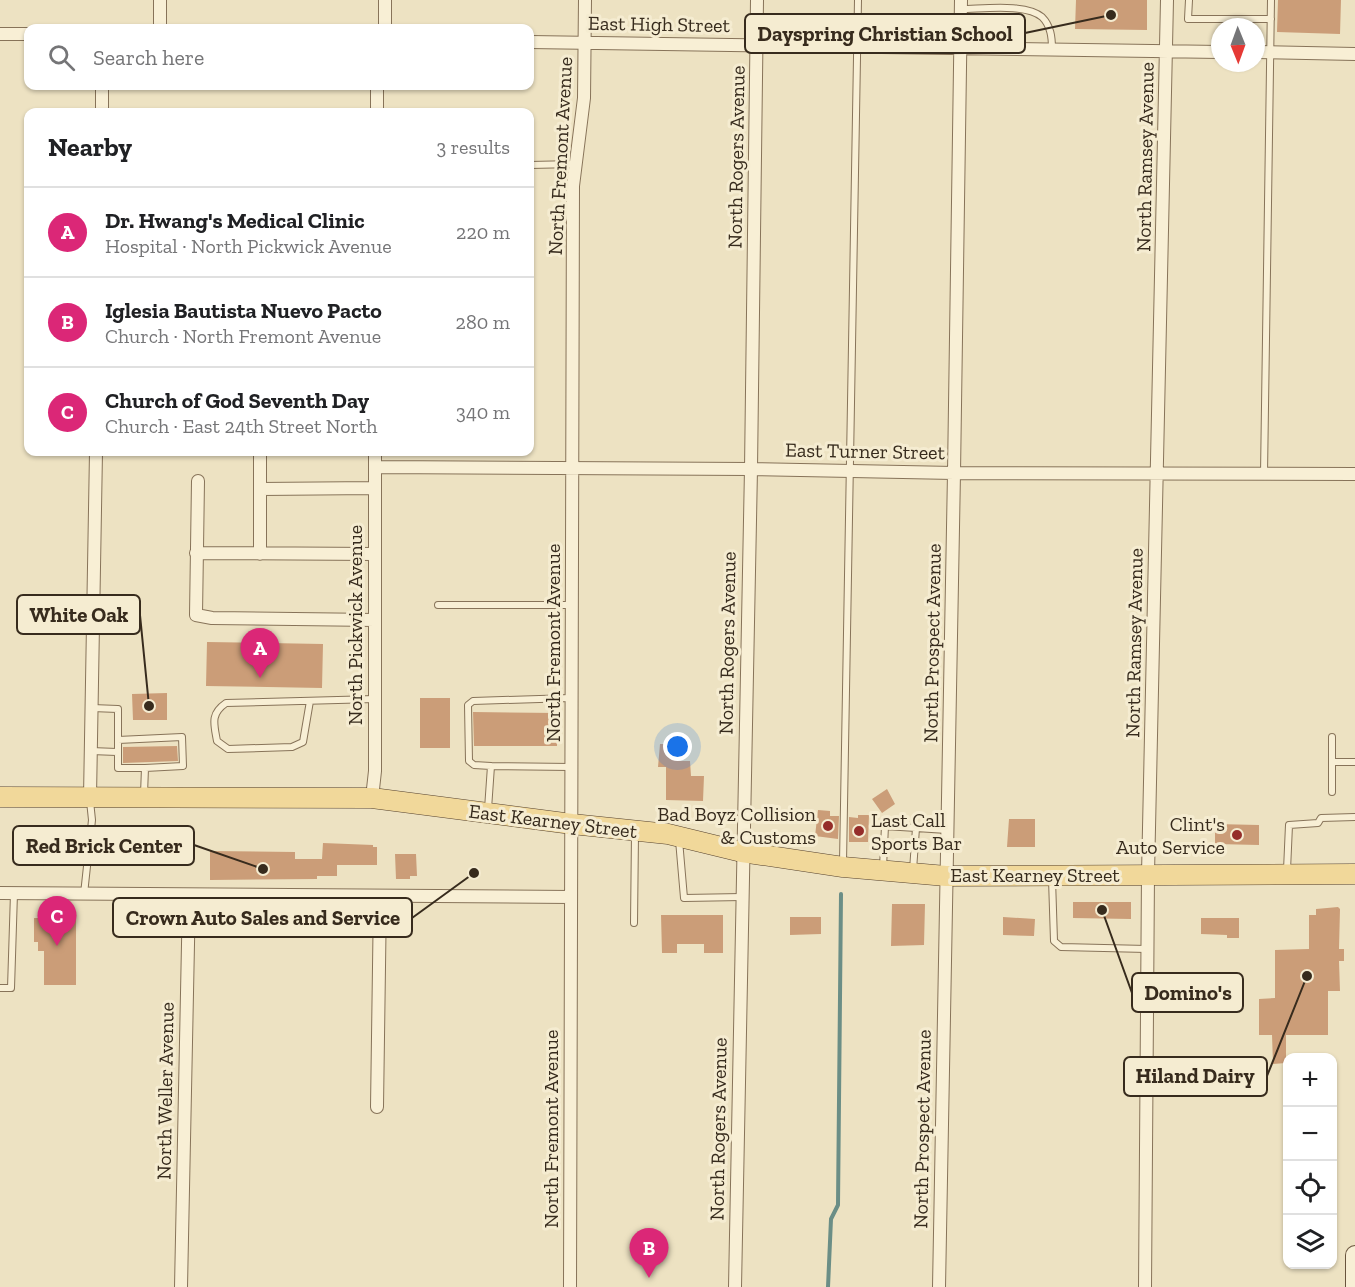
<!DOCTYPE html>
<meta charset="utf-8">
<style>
body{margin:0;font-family:"Zilla Slab",serif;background:#f2f2f2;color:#202124}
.controls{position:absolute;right:18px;bottom:18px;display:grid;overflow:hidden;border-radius:12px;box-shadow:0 2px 4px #0004}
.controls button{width:54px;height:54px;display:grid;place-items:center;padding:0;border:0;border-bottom:2px solid #e0e0e0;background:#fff;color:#202124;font:30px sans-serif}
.compass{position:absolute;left:1211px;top:18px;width:54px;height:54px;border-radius:50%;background:#fff;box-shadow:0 2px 4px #0004;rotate:179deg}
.you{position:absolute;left:678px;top:747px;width:21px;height:21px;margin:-15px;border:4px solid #fff;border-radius:50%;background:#1a73e8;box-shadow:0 0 0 9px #1a73e833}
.badge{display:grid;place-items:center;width:39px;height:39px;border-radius:50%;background:#db2777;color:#fff;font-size:20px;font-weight:700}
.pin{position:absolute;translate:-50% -50px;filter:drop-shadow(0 2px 3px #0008)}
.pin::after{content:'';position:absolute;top:32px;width:21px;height:18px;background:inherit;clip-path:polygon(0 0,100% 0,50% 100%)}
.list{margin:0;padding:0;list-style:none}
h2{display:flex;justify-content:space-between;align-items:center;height:78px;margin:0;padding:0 24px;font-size:26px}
h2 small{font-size:20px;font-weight:400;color:#757577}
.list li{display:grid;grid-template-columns:39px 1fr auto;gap:18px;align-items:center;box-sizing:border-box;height:90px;padding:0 24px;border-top:2px solid #e0e0e0}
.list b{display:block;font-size:22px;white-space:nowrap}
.list p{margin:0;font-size:20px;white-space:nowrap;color:#757577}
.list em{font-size:20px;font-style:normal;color:#757577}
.icon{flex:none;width:33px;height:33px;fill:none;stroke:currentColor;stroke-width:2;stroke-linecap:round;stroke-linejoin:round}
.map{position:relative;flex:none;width:1355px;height:1287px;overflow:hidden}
.search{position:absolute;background:#fff;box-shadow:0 2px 4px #0004;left:24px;top:24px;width:510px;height:66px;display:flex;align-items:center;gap:15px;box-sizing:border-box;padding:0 21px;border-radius:12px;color:#757577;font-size:22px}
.panel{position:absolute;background:#fff;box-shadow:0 2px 4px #0004;left:24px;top:108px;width:510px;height:348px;border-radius:12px}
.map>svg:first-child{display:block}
</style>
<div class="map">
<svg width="1355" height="1287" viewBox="0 0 1355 1287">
<rect width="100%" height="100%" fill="#ede2c2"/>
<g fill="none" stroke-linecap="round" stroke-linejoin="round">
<path stroke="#6b8e86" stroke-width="4" d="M828 1287 831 1219 838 1205 841 894"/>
</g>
<path fill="#cb9d78" d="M1076 0H1147V30L1075 29Z
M1278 0H1341L1340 34 1277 32Z
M207 642 323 644 322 688 206 686Z
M167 693V720H133L132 694Z
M420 698H450V748H420Z
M473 712 557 713V746H474Z
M660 744H679L678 761H690L691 776H704L703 801 666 800V767H658Z
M177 746 178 761 123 763V747Z
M887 789 895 804 882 813 872 799Z
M818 810 830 811V816H839L838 839 815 836Z
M858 815H869L868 842H849V817L858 818Z
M1009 819H1035V847H1007Z
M1215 824 1259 825V845L1215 844Z
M323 843 373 845V847H377V865H337V876H317V879L210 880V851L295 852V859H322Z
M395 854H416L417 876H410V879H396Z
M1073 902H1131V919L1073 918Z
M892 904H925L924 945 891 946Z
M1338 907 1340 909 1339 949H1344V961H1339L1340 991H1328V1035H1286V1063L1273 1064 1272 1035H1259V999L1275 998V950L1309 949V915H1316V909Z
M51 913H67V918L76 919V985H44V951H38V942H34V918H51Z
M661 915H723V953H704V944H677V953H662Z
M790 917H821V934L790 935Z
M1003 917 1035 919 1034 936 1003 935Z
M1201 918H1239V938H1227V935L1201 934Z"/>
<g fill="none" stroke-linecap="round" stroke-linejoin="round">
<defs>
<path id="service" d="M1189 0 1188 19H1271
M961 9C982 9 1026 3 1042 17 1051 26 1052 38 1052 49
M530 165 575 164
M1264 474 1271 0
M438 605H572
M310 701 303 742 292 747 228 749 217 741C214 724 210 714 226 703L375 699
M92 708 118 709V740
M1332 737V792
M91 751 117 752
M1332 762H1355
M491 766 571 767
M144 794 145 768 183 766 182 737 118 740V768H145
M488 809 491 766 474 765 469 761 468 705 473 701 571 698
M679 840 684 898 742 897
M843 863 858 0
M883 867 885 826 947 830
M913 870 916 828
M1287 870 1289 825 1318 823 1321 818 1355 817
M1052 879 1054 941 1061 947 1147 949
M84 894 92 820 90 801
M634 923 635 834
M0 988H11L14 893"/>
<path id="minor" d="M385 0V28
M160 28V0
M0 34H28
M530 42 1220 52
M1256 52 1355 54
M102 112V86
M377 112V86
M375 467 751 469 954 473 1355 474
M198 481 196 615 212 618 375 620
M260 489 375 488
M196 553 375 554
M260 554V452
M90 797 96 452
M372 798 375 771V452
M0 893 571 897
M377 1107 380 897
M181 1287 189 895
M570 1287 573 186 584 98 585 0
M735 1287 751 469 757 0
M939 1287 954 473 961 0
M1145 1287 1148 874 1167 0"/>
<path id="secondary" d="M1355 1287V1255"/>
<path id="primary" d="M0 797 372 798 572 824 668 834 742 852 843 867 946 876 1355 874"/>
</defs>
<use href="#service" stroke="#877359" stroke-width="8"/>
<use href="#minor" stroke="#877359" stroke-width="14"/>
<use href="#secondary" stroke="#69543d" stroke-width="20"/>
<use href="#primary" stroke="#55412e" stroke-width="21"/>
<use href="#service" stroke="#f8efd5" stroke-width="6"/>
<use href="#minor" stroke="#f8efd5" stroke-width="12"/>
<use href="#secondary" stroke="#f8efd5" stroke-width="18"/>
<use href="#primary" stroke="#f1d89a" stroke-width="20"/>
</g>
<g fill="#952d2a" stroke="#f5ecd1" stroke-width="2">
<circle cx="828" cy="826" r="6"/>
<circle cx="859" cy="831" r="6"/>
<circle cx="1237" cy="835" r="6"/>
</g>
<g text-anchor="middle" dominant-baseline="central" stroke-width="6" stroke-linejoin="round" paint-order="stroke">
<g font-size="20" fill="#372b1d" stroke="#f5ecd1">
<text transform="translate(659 24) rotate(1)">East High Street</text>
<text transform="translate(560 156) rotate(-87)">North Fremont Avenue</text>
<text transform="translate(736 157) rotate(-89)">North Rogers Avenue</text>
<text transform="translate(1145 157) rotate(-89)">North Ramsey Avenue</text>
<text transform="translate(865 451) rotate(1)">East Turner Street</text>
<text transform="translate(355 625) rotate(-90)">North Pickwick Avenue</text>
<text transform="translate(553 643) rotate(-90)">North Fremont Avenue</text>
<text transform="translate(727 643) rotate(-89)">North Rogers Avenue</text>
<text transform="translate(932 643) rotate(-89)">North Prospect Avenue</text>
<text transform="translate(1134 643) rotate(-89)">North Ramsey Avenue</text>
<text transform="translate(553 821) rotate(7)">East Kearney Street</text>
<text x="1035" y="875">East Kearney Street</text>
<text transform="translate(165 1091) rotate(-89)">North Weller Avenue</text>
<text transform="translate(551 1129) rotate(-90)">North Fremont Avenue</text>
<text transform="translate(718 1129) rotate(-89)">North Rogers Avenue</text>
<text transform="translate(922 1129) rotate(-89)">North Prospect Avenue</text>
</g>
<g font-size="20" fill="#372b1d" stroke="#f5ecd1" text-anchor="end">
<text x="816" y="814">Bad Boyz Collision<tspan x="816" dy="23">&amp; Customs</tspan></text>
<text x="871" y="820" text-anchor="start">Last Call<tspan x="871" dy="23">Sports Bar</tspan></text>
<text x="1225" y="824">Clint's<tspan x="1225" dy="23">Auto Service</tspan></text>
</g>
</g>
<path fill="none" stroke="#372b1d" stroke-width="2" d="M1111 15L1025 33M149 706L140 615M263 869L194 845M474 873L412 918M1102 910L1132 993M1307 976L1267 1076"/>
<g fill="#372b1d" stroke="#f5ecd1" stroke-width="2">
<circle cx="1111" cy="15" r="6"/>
<circle cx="149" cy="706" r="6"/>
<circle cx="263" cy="869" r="6"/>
<circle cx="474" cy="873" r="6"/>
<circle cx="1102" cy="910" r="6"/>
<circle cx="1307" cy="976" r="6"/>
</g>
<g fill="#f5ecd1" stroke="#372b1d" stroke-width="2">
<rect x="745" y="14" width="280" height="39" rx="6"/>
<rect x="17" y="595" width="123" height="39" rx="6"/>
<rect x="13" y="826" width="181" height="39" rx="6"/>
<rect x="113" y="898" width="299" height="39" rx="6"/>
<rect x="1132" y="973" width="111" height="39" rx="6"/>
<rect x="1124" y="1057" width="143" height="39" rx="6"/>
</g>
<g font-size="21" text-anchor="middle" font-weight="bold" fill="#372b1d">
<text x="885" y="41">Dayspring Christian School</text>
<text x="79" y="622">White Oak</text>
<text x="104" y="853">Red Brick Center</text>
<text x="263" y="925">Crown Auto Sales and Service</text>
<text x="1188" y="1000">Domino's</text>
<text x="1195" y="1083">Hiland Dairy</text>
</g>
</svg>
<div class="controls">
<button>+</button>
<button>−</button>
<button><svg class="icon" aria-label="locate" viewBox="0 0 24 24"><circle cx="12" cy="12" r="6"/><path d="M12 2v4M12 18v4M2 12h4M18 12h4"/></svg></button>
<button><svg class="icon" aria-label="layers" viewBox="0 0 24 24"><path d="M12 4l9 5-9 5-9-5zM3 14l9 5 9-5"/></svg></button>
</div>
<svg class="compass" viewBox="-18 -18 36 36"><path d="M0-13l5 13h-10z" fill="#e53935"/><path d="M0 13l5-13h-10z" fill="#757577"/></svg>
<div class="you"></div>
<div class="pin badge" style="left:260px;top:678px">A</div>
<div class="pin badge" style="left:649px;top:1278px">B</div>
<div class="pin badge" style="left:57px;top:946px">C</div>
<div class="search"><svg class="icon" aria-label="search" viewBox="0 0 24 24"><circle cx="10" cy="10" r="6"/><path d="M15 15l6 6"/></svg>Search here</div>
<section class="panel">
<h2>Nearby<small>3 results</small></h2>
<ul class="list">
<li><span class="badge">A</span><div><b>Dr. Hwang's Medical Clinic</b><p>Hospital · North Pickwick Avenue</p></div><em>220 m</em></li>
<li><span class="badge">B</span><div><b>Iglesia Bautista Nuevo Pacto</b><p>Church · North Fremont Avenue</p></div><em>280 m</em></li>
<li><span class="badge">C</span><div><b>Church of God Seventh Day</b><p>Church · East 24th Street North</p></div><em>340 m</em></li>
</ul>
</section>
</div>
